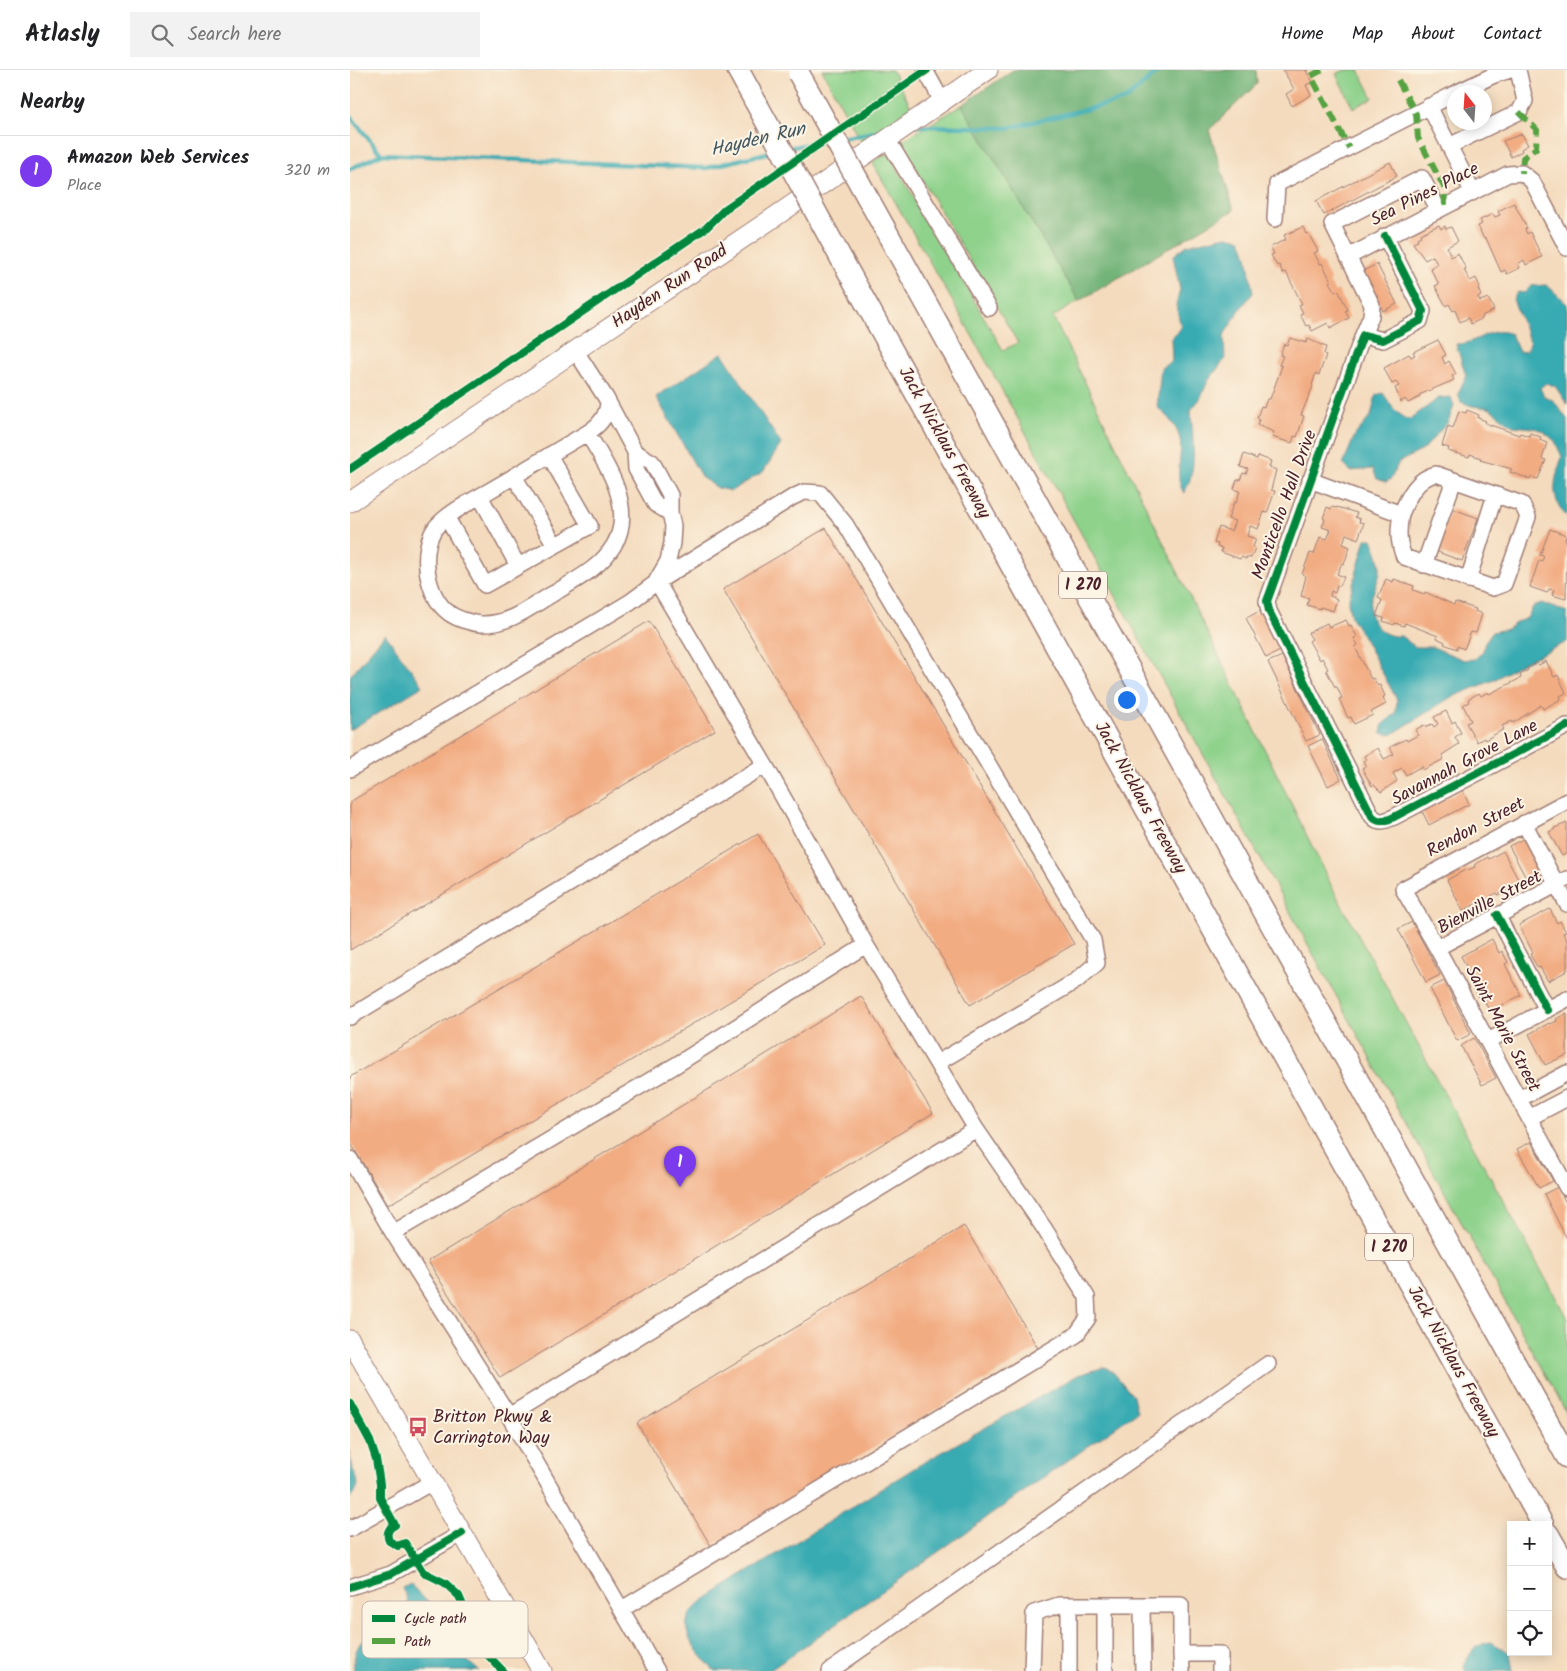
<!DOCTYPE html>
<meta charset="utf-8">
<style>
body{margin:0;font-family:Kalam,sans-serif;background:#f2f2f2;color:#202124}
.controls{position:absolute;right:15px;bottom:15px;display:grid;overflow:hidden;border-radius:0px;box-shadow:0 2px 12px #0003}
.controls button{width:45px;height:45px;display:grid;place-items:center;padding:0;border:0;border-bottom:1px solid #e0e0e0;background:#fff;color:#202124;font:25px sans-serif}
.compass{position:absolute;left:1097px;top:15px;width:45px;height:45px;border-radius:50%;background:#fff;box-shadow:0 2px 12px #0003;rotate:343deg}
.you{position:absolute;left:776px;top:629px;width:18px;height:18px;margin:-12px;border:4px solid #fff;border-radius:50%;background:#1a73e8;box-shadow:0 0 0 8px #1a73e833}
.badge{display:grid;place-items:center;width:32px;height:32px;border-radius:50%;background:#7c3aed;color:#fff;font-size:16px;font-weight:700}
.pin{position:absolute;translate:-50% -41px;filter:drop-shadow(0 1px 2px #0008)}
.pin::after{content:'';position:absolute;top:26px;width:18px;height:15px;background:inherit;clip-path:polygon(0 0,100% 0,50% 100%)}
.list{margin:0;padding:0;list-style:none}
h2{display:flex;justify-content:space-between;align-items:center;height:65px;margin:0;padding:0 20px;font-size:21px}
h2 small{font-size:16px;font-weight:400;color:#757577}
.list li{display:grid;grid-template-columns:32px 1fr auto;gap:15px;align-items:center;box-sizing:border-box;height:70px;padding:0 20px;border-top:1px solid #e0e0e0}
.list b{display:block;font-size:19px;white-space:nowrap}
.list p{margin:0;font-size:16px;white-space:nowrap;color:#757577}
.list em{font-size:16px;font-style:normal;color:#757577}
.icon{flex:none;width:28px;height:28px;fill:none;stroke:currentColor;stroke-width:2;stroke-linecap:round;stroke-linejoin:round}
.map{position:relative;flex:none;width:1217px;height:1601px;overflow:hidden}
header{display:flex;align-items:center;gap:30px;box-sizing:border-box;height:70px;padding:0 25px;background:#fff;border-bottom:1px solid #e0e0e0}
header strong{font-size:24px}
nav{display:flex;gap:28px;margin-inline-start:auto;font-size:18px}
.search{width:350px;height:45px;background:#f2f2f2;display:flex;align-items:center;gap:12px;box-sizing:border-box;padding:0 18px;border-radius:0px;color:#757577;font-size:19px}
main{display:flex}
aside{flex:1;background:#fff}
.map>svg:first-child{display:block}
</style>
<header>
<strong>Atlasly</strong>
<div class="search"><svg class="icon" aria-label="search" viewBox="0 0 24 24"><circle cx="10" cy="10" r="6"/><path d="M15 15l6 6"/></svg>Search here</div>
<nav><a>Home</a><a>Map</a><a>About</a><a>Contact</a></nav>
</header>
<main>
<aside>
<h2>Nearby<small></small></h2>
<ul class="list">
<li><span class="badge">1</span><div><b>Amazon Web Services</b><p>Place</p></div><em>320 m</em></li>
</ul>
</aside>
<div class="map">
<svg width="1217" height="1601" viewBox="0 0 1217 1601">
<rect width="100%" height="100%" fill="#fcf5e5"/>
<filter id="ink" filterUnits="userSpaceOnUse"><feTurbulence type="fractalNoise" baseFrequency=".02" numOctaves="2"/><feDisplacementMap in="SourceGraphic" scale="10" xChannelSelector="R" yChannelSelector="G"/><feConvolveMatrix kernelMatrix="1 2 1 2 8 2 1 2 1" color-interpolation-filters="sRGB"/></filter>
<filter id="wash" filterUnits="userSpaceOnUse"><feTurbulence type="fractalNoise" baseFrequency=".0096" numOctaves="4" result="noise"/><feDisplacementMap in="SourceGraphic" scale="20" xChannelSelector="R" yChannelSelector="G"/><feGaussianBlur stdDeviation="1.12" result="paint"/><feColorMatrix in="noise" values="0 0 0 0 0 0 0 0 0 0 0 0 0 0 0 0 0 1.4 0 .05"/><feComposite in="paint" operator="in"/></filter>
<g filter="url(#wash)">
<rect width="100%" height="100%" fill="#f4dbbe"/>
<path fill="#8ed28c" stroke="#6c785c" d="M472 0H542L561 37 511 72Z
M995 0H1009L1023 28 1003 38 986 4Z
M612 35 729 231 703 247 983 819 1217 1248V1344L615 253 522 92 538 83 653 280 668 273 550 72Z"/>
<path fill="#72b478" stroke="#5e6a52" d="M663 0H906L907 14 859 60 884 140 729 231 612 35Z"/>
<path fill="#39abb2" stroke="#42656e" d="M876 166 891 169 897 186 903 223 891 238 874 265 875 289 858 311 850 329 841 340C842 367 849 398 834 423 823 406 833 387 830 369 827 356 816 345 807 337L811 298 822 291 821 268 831 258 826 235 830 220 823 186 837 175Z
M1197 215 1217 234V334L1205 316 1196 313 1190 318 1194 326 1204 331 1217 349V447C1199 427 1204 411 1212 387L1205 371 1193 361 1184 358 1163 356 1139 338 1122 336 1111 332 1108 324 1116 306 1106 274C1127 275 1139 255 1161 264L1169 282 1176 281 1180 273 1163 229 1168 222 1174 223 1181 216Z
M372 283 431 374 413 402 381 421 368 418 352 408 306 327Z
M1033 323 1043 338 1055 349H1060L1089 328 1101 327 1104 336 1098 352 1073 380 1049 392 1041 409 1036 412 1027 409 1023 399 1000 401 993 394 1005 365 1021 346 1026 325Z
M1016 469H1022C1025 477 1030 487 1030 496 1031 509 1022 521 1020 534 1018 553 1033 568 1051 566L1065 577H1083L1114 590 1125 589 1133 581 1135 572 1142 562 1157 559 1167 552 1177 548 1183 537 1191 533 1217 542V572L1172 593 1144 610 1100 628 1041 665 1031 663 1033 654 1046 643 1047 630 1014 568 1001 547 998 532Z
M35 564 73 616 0 660V606Z
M755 1297 763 1302 783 1326 787 1342 419 1601H364C349 1582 323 1560 345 1538 352 1530 364 1524 374 1517L566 1397 728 1305Z
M0 1381C0 1385 0 1390 1 1394 6 1409 14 1414 0 1428Z
M61 1514C71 1531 85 1534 96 1546L112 1586 129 1601H4C0 1563 37 1555 57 1537V1529L52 1518Z
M1141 1572 1160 1583 1163 1601H1115L1114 1595C1122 1581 1124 1575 1141 1572Z"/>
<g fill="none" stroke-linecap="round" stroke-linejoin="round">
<path stroke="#39abb2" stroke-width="4.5" d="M0 46 31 84
M568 56 658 58 775 30 810 0
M492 68 541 59
M438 78 479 70
M0 99 31 84 356 98 425 81"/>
</g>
<g id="blocks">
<path fill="#f2ac82" d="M933 0H959L956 1 963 12 956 15 961 25 942 36 936 24 944 19Z
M1172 64 1178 75 1171 79 1172 81 1161 87 1153 71Z
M1040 92 1047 106 974 145 966 131Z
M1164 133 1177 158 1175 159 1177 164 1180 162 1192 187 1176 195 1174 190 1168 194 1170 198 1157 204 1155 200 1151 202 1136 168 1134 169 1128 156 1132 154 1130 150 1143 144 1145 147 1150 145 1148 141Z
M1089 155 1091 159 1095 156 1096 159 1101 157 1108 171 1097 177 1101 187 1108 183 1116 199 1114 200 1120 211 1126 208 1130 217 1128 218 1131 226 1128 227 1130 231 1138 228 1144 240 1132 246 1133 248 1121 254 1118 248 1110 252 1105 240 1103 241 1099 234 1096 236 1085 216 1089 214 1080 198 1087 194 1083 186 1075 190 1063 173 1068 171 1067 168 1071 166 1070 164Z
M953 157 956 164 958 163 968 181 964 183 970 194 972 193 981 211 979 212 985 222 988 220 998 240 995 241 999 248 980 258 978 253 962 261 959 255 956 256 950 244 953 243 949 235 952 234 936 202 933 203 929 195 927 196 921 185 924 184 921 177 936 169 934 165Z
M1027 194 1047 234 1033 241 1013 201Z
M940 268 956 273 958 269 976 277 974 284 976 285 969 305 966 303 962 315 963 316 951 345 954 346 947 367 944 366 942 373 922 367 924 362 907 355 909 349 907 348 911 336 914 337 917 329H920L932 296 929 295 933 286 930 285 934 274 937 275Z
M1088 270 1096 285 1092 287 1095 294 1099 291 1106 304 1102 306 1104 310 1069 325 1070 327 1058 333 1055 329 1051 332 1045 318 1049 316 1046 312 1042 314 1034 298 1059 284 1061 287 1065 285 1063 282Z
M1117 340 1129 345 1128 348 1136 351 1135 353 1169 365 1170 363 1179 366 1180 363 1191 367 1190 370 1197 373 1192 389 1196 390 1188 409 1181 407 1180 409 1160 402 1162 399 1130 390 1131 388 1120 384 1119 387 1098 381 1099 378 1092 376 1098 356 1103 358 1109 341 1116 343Z
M894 384 907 389 908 386 921 391 919 397 926 400 921 420 925 421 917 443 914 442 908 459 900 456 897 466 906 469 903 477 905 478 901 488 896 487V489L891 487 890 489 871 482 872 478 867 477 868 474 864 473 869 457 881 461 885 451 878 449 884 432 886 433 890 421 884 419 887 410H890L893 403 896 404 898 399 890 397Z
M977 437 981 439 982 437 987 438V437L1007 443 1005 447 1010 449 1009 452 1014 453 1008 469 996 464 993 474 1000 477 994 494 992 493 987 504 994 507 990 516 987 515 985 523 981 521 980 526 987 529 983 541 970 537V539L957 535 959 528 951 526 956 506 952 504 960 483 964 484 970 467 977 469 981 460 972 457 975 449 973 448Z
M1101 438 1128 448 1112 491 1085 481Z
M476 458 724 874 620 935 373 519Z
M1200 459 1216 465 1215 470 1217 471 1216 529 1202 525 1204 520 1199 519 1197 523 1180 517 1189 490 1192 491 1194 486 1190 485Z
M1036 509 1043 512 1044 509 1064 516 1063 520 1074 524 1075 522 1104 535 1105 532 1126 539 1125 541 1132 544 1126 563 1121 562 1114 579 1107 576V579L1094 574 1095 572 1087 568 1088 566 1055 553 1054 556 1045 553 1044 555 1033 551 1034 548 1026 546 1032 530 1028 528Z
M910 541 930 581 916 588 896 548Z
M996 550 999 556 1001 555 1007 567 1004 568 1008 575 1005 577 1021 609 1023 608 1028 616 1030 615 1035 626 1033 627 1036 634 1021 642 1023 645 1004 654 1001 647 998 648 989 629 992 628 987 617H985L976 600 978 599 972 588 970 590 959 571 962 569 958 563 977 553 979 557Z
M299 551 365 660 0 880V732Z
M932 586 970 665 956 671 918 592Z
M1196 591 1204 607 1208 605 1216 623 1210 626 1211 629 1193 639 1191 635 1163 653 1162 651 1152 656 1154 659 1135 670 1134 668 1127 672 1116 653 1121 651 1113 635 1119 632 1118 629 1129 623 1131 626 1138 622 1139 624 1171 608 1170 605 1178 600 1177 598 1187 593 1189 595Z
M1096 641 1102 653 1105 651 1111 663 1105 667 1109 674 1092 685 1094 689 1073 700 1072 696 1056 705 1052 698 1043 703 1047 711 1031 722 1024 715 1022 716 1012 698 1016 696 1013 691 1016 690 1014 686 1028 678 1034 689 1044 684 1040 677 1056 669 1057 671 1068 665 1065 660 1074 655 1075 657 1082 654 1084 657 1088 654 1084 647Z
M972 669 991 709 978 716 958 676Z
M1112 720 1119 734 1079 755 1072 741Z
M1217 753V783L1212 786 1199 762 1205 759 1204 758Z
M408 764 475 875 38 1135 0 1072V1007Z
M1173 769 1191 803 1177 810 1159 776Z
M1153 781 1170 813 1148 825 1147 823 1141 826 1142 828 1128 835 1127 833 1113 841 1097 810 1117 799 1118 800 1125 797 1124 795 1138 787 1139 789Z
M1200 839 1207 853 1210 851 1216 862 1213 863 1217 870V901L1198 911 1190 897 1188 898 1180 885 1183 883 1169 855Z
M1062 852 1090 905 1076 912 1048 859Z
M1142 869 1149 883 1152 881 1158 892 1155 894 1171 925 1140 942 1133 928 1130 929 1122 915 1125 914 1111 886Z
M1094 911 1121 964 1107 971 1080 918Z
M511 926 583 1043 150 1308 78 1191Z
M1217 943V985L1195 995 1179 964 1199 953 1200 954 1207 951 1206 949Z
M1124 968 1146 1008 1132 1015 1111 976Z
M1181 1072 1203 1111 1189 1118 1167 1079Z
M1208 1117 1217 1135V1169L1194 1124Z
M614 1156 688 1278 361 1476 287 1353Z"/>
</g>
</g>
<g filter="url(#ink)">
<use href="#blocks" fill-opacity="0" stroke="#9f7d74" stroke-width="1"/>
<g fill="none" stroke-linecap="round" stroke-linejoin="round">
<defs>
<path id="minor" d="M575 0 592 31
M1108 22 1144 5 1160 0
M1079 36 1122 121
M537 69 639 238
M1099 76 1169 42 1175 31 1168 0
M925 149 927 114 1104 24
M1035 166 1073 241 1070 251 1033 270 1013 265 920 523 917 531 919 541 1022 746C1029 754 1035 751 1044 747L1217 656
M998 187 1158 104 1172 103 1182 111 1217 178
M1013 265 1021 246 1022 235 982 154 1072 108 1088 139
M225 280 256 328 285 382 286 399 305 434 320 443
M237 363C256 393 286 438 264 475 250 499 222 512 199 526 178 539 157 555 131 554 121 553 107 549 99 543 76 527 69 479 86 457 98 443 123 430 139 421 172 402 204 382 237 363 249 356 257 347 258 333
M285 382 302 392 320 425V443L323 456 322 473 318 491 307 510
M164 406 205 475
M960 410 1051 444C1058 427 1067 408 1086 404L1172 434 1178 447 1154 514 1143 518 1054 487C1048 472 1048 461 1051 444
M130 426 168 496
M97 448 135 515 240 456 199 385
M1074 495 1104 410
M1118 510 1145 425
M0 699 280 532 307 512 443 427 454 422 470 423 496 455 743 870 747 893 726 911 587 993
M1217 731 1053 819 1087 878 1217 1118
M1174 753 1217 834
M1147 845 1197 940
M1087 878 1217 809
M0 947 415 695 307 512
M1138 971 1217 929
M1169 1029 1217 1003
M1179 1048 1217 1028
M0 1089 43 1163 159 1346 307 1601
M43 1163 326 995 516 875 415 695
M159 1346 626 1059 516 875
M0 1459 82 1412
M0 1517 41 1504 112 1463
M755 1535V1601
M792 1535 793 1601
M272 1539 726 1265 738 1248 737 1227 694 1158 626 1059
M831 1584 832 1601
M480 1601 918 1294
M682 1601 684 1543 709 1535H831V1584H870V1601
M719 1601V1535"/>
<path id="major" d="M0 432 423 148 638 0
M0 1270 192 1601"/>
<path id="highway" d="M388 0 405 31
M535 159 1217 1387
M492 190 1193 1455
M1198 1464 1217 1497"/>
</defs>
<use href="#minor" stroke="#9f7d74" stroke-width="18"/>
<use href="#major" stroke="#9f7d74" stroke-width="21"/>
<use href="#highway" stroke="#9f7d74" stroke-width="24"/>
<use href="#minor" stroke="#fff" stroke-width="15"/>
<use href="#major" stroke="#fff" stroke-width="19"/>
<use href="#highway" stroke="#fff" stroke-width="21"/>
<defs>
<path id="highway-bridge" d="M449 4 535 159
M405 31 492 190"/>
</defs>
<use href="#highway-bridge" stroke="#9f7d74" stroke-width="24" stroke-linecap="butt"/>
<use href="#highway-bridge" stroke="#fff" stroke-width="21"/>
<path stroke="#56a243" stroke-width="6" stroke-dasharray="12 6" stroke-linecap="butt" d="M972 0 961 6 999 78
M1048 10 1066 44 1068 68 1094 117 1095 135
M1169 42 1187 60 1186 78 1173 88 1172 103"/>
<defs>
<path id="cycleway" d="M1035 166 1073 241 1070 251 1033 270 1013 265 920 523 917 531 919 541 1022 746C1029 754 1035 751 1044 747L1217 656
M0 399 356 158 375 139 577 0
M1147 845 1197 940
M0 1334 20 1371 26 1389 30 1414V1428L45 1455C38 1458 36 1464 39 1471L48 1476 55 1473 73 1502 95 1513 109 1526 131 1578 153 1601
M0 1517 41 1504 112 1463"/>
</defs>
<use href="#cycleway" stroke="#fcf5e5" stroke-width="11"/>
<use href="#cycleway" stroke="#00873e" stroke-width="8"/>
</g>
</g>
<defs>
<symbol id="bus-bare" viewBox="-9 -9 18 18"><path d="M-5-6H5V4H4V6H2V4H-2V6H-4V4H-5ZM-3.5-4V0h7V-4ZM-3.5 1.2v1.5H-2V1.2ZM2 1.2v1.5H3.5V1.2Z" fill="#d1495b" stroke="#fcf5e5" stroke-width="2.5" paint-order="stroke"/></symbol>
</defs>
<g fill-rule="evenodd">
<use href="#bus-bare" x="54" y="1343" width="28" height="28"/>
</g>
<g text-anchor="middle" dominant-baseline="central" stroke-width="4" stroke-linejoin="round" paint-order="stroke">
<g fill="#fcf5e5" stroke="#7f5f63" stroke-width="1">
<rect x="709" y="501.5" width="48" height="27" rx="4"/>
<rect x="1015" y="1163.5" width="48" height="27" rx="4"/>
</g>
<g font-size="16" font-weight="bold" fill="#4a1f2b">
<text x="733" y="515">I 270</text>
<text x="1039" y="1177">I 270</text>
</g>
<g font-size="18" fill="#4a1f2b" stroke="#fcf5e5">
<text transform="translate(1075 125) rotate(-27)">Sea Pines Place</text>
<text transform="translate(320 217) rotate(-34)">Hayden Run Road</text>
<text transform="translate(594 373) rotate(61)">Jack Nicklaus Freeway</text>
<text transform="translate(935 435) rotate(-70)">Monticello Hall Drive</text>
<text transform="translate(1115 693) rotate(-28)">Savannah Grove Lane</text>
<text transform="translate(790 728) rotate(61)">Jack Nicklaus Freeway</text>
<text transform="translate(1126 758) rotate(-28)">Rendon Street</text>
<text transform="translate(1140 833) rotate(-28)">Bienville Street</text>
<text transform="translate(1152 959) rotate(62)">Saint Marie Street</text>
<text transform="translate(1103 1292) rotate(61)">Jack Nicklaus Freeway</text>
</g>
<g font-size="18" fill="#4a1f2b" stroke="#fcf5e5" text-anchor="start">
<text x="83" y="1347">Britton Pkwy &amp;<tspan x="83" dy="21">Carrington Way</tspan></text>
</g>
<g font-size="19" font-style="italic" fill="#435761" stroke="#fcf5e5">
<text transform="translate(408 70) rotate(-13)">Hayden Run</text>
</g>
</g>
<rect x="12" y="1531" width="166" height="57" rx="8" fill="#fcf5e5" stroke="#c7b5ad" stroke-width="1"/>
<rect x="22" y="1545" width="23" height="7" fill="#00873e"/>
<rect x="22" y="1568" width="23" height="6" fill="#56a243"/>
<g font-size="14" fill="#4a1f2b">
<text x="54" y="1553">Cycle path</text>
<text x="54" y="1576">Path</text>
</g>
</svg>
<div class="controls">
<button>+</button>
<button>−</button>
<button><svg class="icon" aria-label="locate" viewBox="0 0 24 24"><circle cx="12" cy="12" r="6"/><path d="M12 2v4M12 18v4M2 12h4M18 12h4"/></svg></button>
</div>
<svg class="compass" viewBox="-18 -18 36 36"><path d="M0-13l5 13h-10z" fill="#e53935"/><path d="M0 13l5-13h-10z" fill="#757577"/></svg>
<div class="you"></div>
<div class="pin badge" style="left:330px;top:1117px">1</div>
</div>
</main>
